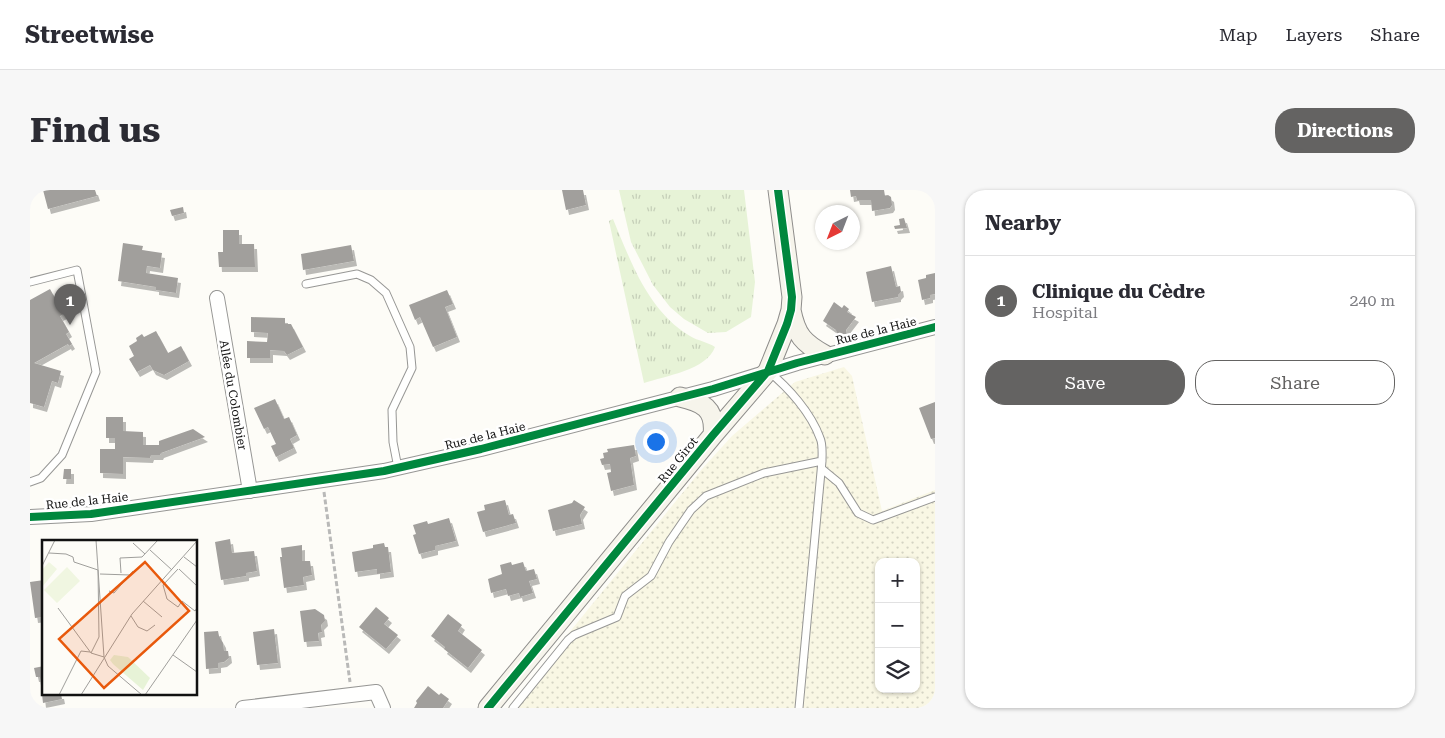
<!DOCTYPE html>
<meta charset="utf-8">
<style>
body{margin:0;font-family:"Roboto Serif",serif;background:#f7f7f7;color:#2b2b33}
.controls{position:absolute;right:15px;bottom:15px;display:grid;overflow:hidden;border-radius:10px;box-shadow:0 1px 4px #0004}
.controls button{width:45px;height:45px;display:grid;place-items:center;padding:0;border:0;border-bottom:1px solid #e1e1e2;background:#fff;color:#2b2b33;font:25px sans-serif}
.compass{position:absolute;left:785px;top:15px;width:45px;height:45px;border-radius:50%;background:#fff;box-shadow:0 1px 4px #0004;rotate:222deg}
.you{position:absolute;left:625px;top:251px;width:18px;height:18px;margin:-12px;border:4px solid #fff;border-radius:50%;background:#1a73e8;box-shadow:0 0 0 8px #1a73e833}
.badge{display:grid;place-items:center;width:32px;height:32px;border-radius:50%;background:#646362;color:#fff;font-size:16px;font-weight:700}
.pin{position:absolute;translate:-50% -41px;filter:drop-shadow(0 1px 2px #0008)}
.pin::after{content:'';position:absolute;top:26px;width:18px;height:15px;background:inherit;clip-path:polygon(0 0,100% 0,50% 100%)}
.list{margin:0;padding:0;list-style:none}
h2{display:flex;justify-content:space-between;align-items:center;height:65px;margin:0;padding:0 20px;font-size:21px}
h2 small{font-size:16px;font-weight:400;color:#7c7c81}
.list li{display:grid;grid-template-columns:32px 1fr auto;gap:15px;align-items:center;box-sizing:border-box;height:90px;padding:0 20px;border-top:1px solid #e1e1e2}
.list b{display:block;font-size:19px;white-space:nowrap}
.list p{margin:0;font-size:16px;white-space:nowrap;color:#7c7c81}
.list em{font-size:16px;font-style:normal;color:#7c7c81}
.actions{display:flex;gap:10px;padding:15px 20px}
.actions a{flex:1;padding:11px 0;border:1px solid #646362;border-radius:20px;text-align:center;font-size:18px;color:#646362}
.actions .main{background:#646362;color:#fff}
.icon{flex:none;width:28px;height:28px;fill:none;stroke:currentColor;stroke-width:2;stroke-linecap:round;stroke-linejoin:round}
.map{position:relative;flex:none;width:905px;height:518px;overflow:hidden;border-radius:20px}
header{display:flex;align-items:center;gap:30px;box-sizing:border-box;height:70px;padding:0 25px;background:#fff;border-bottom:1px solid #e1e1e2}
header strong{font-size:24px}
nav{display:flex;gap:28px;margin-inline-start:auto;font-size:18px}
.intro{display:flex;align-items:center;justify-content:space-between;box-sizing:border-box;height:120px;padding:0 30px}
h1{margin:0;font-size:35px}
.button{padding:12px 22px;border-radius:20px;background:#646362;color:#fff;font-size:18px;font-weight:700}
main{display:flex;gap:30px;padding:0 30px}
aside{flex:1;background:#fff;border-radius:20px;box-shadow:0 1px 4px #0004}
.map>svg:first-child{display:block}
</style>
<header>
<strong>Streetwise</strong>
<nav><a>Map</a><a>Layers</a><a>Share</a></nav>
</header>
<div class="intro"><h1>Find us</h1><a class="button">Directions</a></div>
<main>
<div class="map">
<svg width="905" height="518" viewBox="0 0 905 518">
<defs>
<pattern id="farmland-dots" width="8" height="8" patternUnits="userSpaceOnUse" patternTransform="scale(1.25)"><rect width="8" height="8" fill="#f9f7e4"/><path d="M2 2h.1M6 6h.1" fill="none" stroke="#d4d3c3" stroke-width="1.8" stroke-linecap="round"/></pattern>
<pattern id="grass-tufts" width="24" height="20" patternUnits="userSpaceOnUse" patternTransform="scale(1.25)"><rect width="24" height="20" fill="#e7f3d7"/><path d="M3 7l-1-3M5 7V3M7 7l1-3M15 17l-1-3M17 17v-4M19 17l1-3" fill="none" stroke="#c5cfb8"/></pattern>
<filter id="shadow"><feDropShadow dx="3" dy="5" stdDeviation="0" flood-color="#0004"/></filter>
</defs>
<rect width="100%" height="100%" fill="#fdfcf7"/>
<path fill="url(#farmland-dots)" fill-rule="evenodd" d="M814 177 822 186 852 321 905 300V518H478L672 279 702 246 765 192ZM849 372H886V499H849Z"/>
<path fill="url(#grass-tufts)" d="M589 0H714L725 92 721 127 696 142 678 143 654 129 640 117 623 95 601 52Z
M583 29C601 72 618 121 660 146 668 151 678 152 685 157 677 180 635 186 614 193L579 31Z"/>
<path fill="#a19f9c" filter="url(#shadow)" d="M13 0H65L67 6 18 19Z
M532 0H553L556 15 536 20Z
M820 0H854L855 6 858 5 861 7 862 15 860 18 842 21 841 10H827L826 6 821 7Z
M153 17 154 23 142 26 140 20Z
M874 28 877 38 865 39 864 36 870 35 869 29Z
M193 40H209V54H224L225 77H189L188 62H193Z
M93 53 113 56 112 60 132 63 130 78 117 76 116 83 148 88 146 103 126 100V97L88 91Z
M321 55 324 71 273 80 271 64Z
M861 76 866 97 870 96 871 102 868 105V107L842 112 836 82Z
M905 83V104L900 105V108L892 110 888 90 896 88V85Z
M20 99 34 124 30 126 39 142 36 144 42 154 39 156 38 154 4 173 31 181 28 193 22 191 14 217 0 213V110Z
M417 100 423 114 415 117 427 147 403 157 390 127 385 130 379 115Z
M804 112 812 118 814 115 819 119 817 122 826 127 816 140 817 145 808 147 806 140 793 131Z
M221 127 255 128V134H261L273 157 257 165 254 161 240 160V168H217V151L237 152 238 143 221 142Z
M126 141 138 163 151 156 159 171 134 185 123 180 120 175 107 182 99 169 104 166 99 156 107 151 106 148 112 144 114 147Z
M245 209 254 229 259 227 267 245 260 249 264 258 246 267 241 256 246 254 238 237 234 239 224 218Z
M905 212V248L901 249 889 218Z
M76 227H93V241L113 242V255H129V251L163 239 175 247 131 263 130 265H121L120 268 93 267V284L70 283V259H85V248H76Z
M604 255 606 266 600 268 604 295 581 301 577 283 581 282 580 274 572 275 570 269 574 268 573 263 578 262 577 259Z
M34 279H41V289H33Z
M475 310 479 325 483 324 486 333 453 342 447 322 455 320 454 315Z
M544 310 555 317 550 325 552 334 523 341 518 320 542 313Z
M419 328 426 351 405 356V360L389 364 383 345 386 344 383 335 397 331 398 334Z
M200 349 202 363 224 361 227 381 216 383V386L191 390 185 352Z
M354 353 355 357H358L361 382 347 384V379L325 382 322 362 343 358V355Z
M272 355V371H280L282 385 273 387 274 395 254 398 250 367H252L251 358Z
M481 372 482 375 493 372 496 381 504 379 507 389 499 391 503 403 490 407 489 403 478 406 476 399 461 403 458 389 472 384 470 375Z
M14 390V427L5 428 0 392Z
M346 417 359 428 354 434 368 445 356 459 329 437Z
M285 419 294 425 295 431 291 435 292 442 288 443 289 451 274 452 270 421Z
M418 424 432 435 428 441 452 460 438 478 414 459 415 457 401 446Z
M244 439 248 473 227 475 223 442Z
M188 441 189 446 193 453 194 461H198L199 468 194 472 188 473V478L176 479 174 442Z
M14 476V504H31L32 509 13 513 10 487H6L4 478Z
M398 496 409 505 411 503 419 509 413 518H384L387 513 386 511Z"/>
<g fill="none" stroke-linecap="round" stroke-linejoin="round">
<defs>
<path id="lane" d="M0 92 47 80 66 182 32 265 11 288 0 292
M276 94 327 84 341 90 356 103 380 157 382 178 362 220 363 252 368 278
M738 181C759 198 781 223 790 248 793 254 792 264 792 271L769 518
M792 279 809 293 828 323 843 330 905 307
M483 518 538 450 544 445 587 427 595 406 621 386 639 352 661 320 676 306 734 283 792 271"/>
<path id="street" d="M187 108 220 301
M0 327 61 324 354 281 451 259 617 216 683 199 767 173 905 137
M213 518 346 502 353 518"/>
<path id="secondary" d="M761 120C766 145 773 153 795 165
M650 207C672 212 686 218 683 245
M458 518 683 245 738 181 757 134 761 120 762 107 748 0"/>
</defs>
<use href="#lane" stroke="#979795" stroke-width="9"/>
<use href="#street" stroke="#979795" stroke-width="16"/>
<use href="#secondary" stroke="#8e8d8b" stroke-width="21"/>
<path stroke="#b9b9b8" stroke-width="3" stroke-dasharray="5 2.5" stroke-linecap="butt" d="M294 302 320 492"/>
<use href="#lane" stroke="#fffffe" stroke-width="7"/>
<use href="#street" stroke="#fffffe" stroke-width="14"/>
<use href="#secondary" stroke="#f6f4eb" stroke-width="19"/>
<defs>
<path id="cycleway" d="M0 327 61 324 354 281 451 259 617 216 683 199 767 173 905 137
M458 518 683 245 738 181 757 134 761 120 762 107 748 0"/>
</defs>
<use href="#cycleway" stroke="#fff" stroke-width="11"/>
<use href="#cycleway" stroke="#00873e" stroke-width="8"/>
</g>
<g text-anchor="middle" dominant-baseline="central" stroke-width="5" stroke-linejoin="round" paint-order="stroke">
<g font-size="12" fill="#111" stroke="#fff">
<text transform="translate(846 141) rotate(-14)">Rue de la Haie</text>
<text transform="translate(203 205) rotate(80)">Allée du Colombier</text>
<text transform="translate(455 246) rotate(-14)">Rue de la Haie</text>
<text transform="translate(648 270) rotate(-51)">Rue Girot</text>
<text transform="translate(57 311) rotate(-6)">Rue de la Haie</text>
</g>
</g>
<g transform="translate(12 350)">
<rect width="155" height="155" fill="#fdfcf7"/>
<path d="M72 115 86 117 108 138 101 150 71 124 68 120Z" fill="#e7f3d7"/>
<path d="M7 22 15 29 0 47V30ZM25 27 38 41 15 63 2 50Z" fill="#f0f6e1"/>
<path fill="none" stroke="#9f9e9b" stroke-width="1" d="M54 0 62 117 66 126 100 155M91 3 103 14M108 10 130 30M7 13 24 14 31 17 32 22 56 30 57 97 49 113M142 17 155 27M0 26 13 0M136 29 121 45 125 59 136 67 140 61 153 71 155 68M137 29 155 46M79 33 78 18 100 17 116 0M58 34 88 35M67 51 72 53 91 31M101 61 120 77M16 68 49 113 62 117M89 76 96 87 105 91 113 85M131 115 155 132M17 155 39 111 48 112M39 155 90 74 155 1M103 155 155 80"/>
<path fill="#e8590c" fill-opacity="0.15" stroke="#e8590c" stroke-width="2.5" d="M103 22 147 71 62 148 17 99Z"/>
<rect width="155" height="155" fill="none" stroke="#111" stroke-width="2.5"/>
</g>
</svg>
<div class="controls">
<button>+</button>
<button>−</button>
<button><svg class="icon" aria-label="layers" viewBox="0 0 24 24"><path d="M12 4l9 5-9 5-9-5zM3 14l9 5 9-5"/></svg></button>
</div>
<svg class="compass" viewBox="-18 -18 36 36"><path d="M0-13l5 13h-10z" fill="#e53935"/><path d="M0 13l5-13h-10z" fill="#7c7c81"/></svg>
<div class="you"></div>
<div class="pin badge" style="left:40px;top:135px">1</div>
</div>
<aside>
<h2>Nearby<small></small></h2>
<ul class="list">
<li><span class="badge">1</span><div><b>Clinique du Cèdre</b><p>Hospital</p></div><em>240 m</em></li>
</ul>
<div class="actions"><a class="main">Save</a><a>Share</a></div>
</aside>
</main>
